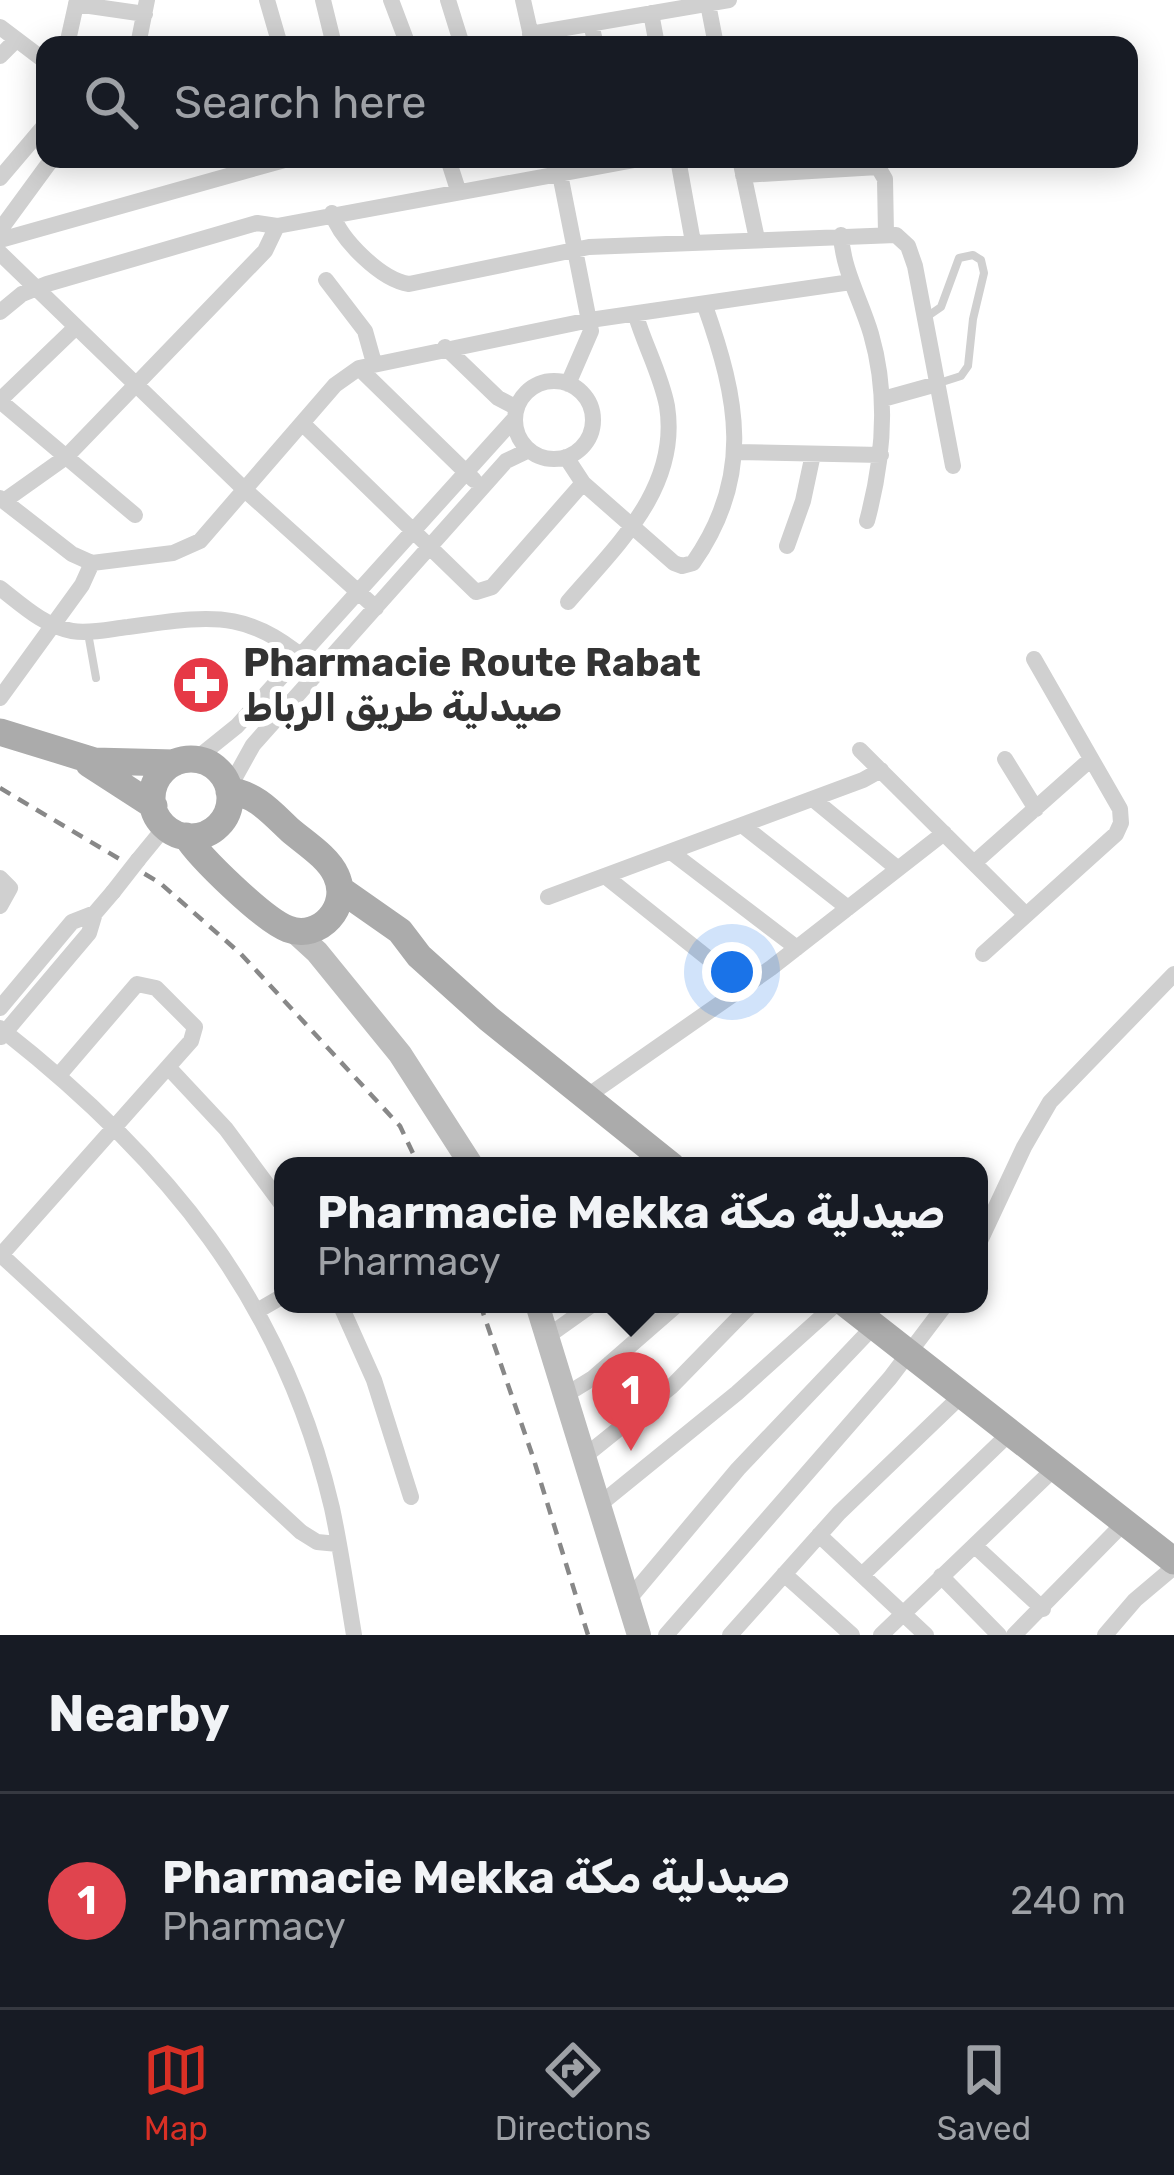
<!DOCTYPE html>
<meta charset="utf-8">
<style>
body{margin:0;font-family:Rubik,"Noto Naskh Arabic",sans-serif;background:#20242c;color:#f1f3f6}
.you{position:absolute;left:732px;top:972px;width:42px;height:42px;margin:-30px;border:9px solid #fff;border-radius:50%;background:#1a73e8;box-shadow:0 0 0 18px #1a73e833}
.badge{display:grid;place-items:center;width:78px;height:78px;border-radius:50%;background:#d93025;color:#fff;font-size:39px;font-weight:700}
.pin{position:absolute;translate:-50% -99px;filter:drop-shadow(0 3px 6px #0008)}
.pin::after{content:'';position:absolute;top:63px;width:42px;height:36px;background:inherit;clip-path:polygon(0 0,100% 0,50% 100%)}
.popup{position:absolute;left:274px;top:1157px;width:714px;height:156px;box-sizing:border-box;display:grid;place-content:center;border-radius:24px;background:#171b24;filter:drop-shadow(0 3px 9px #0005);font-size:39px;white-space:nowrap;color:#9ea1a6}
.popup b{font-size:45px;color:#f1f3f6}
.popup::after{content:'';position:absolute;left:50%;top:100%;margin-left:-24px;border:24px solid transparent;border-top-color:#171b24}
.list{margin:0;padding:0;list-style:none}
h2{display:flex;justify-content:space-between;align-items:center;height:156px;margin:0;padding:0 48px;font-size:51px}
h2 small{font-size:39px;font-weight:400;color:#9ea1a6}
.list li{display:grid;grid-template-columns:78px 1fr auto;gap:36px;align-items:center;box-sizing:border-box;height:216px;padding:0 48px;border-top:3px solid #363941}
.list b{display:block;font-size:45px;white-space:nowrap}
.list p{margin:0;font-size:39px;white-space:nowrap;color:#9ea1a6}
.list em{font-size:39px;font-style:normal;color:#9ea1a6}
.icon{flex:none;width:66px;height:66px;fill:none;stroke:currentColor;stroke-width:2;stroke-linecap:round;stroke-linejoin:round}
.map{position:relative;flex:none;width:1174px;height:1635px;overflow:hidden}
.search{position:absolute;background:#171b24;box-shadow:0 6px 30px #0003;left:36px;right:36px;top:36px;height:132px;display:flex;align-items:center;gap:30px;box-sizing:border-box;padding:0 42px;border-radius:24px;color:#9ea1a6;font-size:45px}
.sheet{height:372px;background:#171b24}
nav{display:flex;justify-content:space-around;align-items:center;box-sizing:border-box;height:168px;border-top:3px solid #363941;background:#171b24;font-size:33px;color:#9ea1a6}
nav a{display:grid;justify-items:center;gap:6px}
nav .on{color:#d93025}
.map>svg:first-child{display:block}
</style>
<div class="map">
<svg width="1174" height="1635" viewBox="0 0 1174 1635">
<rect width="100%" height="100%" fill="#fff"/>
<g fill="none" stroke-linecap="round" stroke-linejoin="round">
<path stroke="#d0d0d0" stroke-width="8" d="M925 318 941 307 959 258 973 255 981 260 984 273 973 319 968 366 961 376 939 383
M88 633 96 678"/>
<path stroke="#d0d0d0" stroke-width="16" d="M267 0 280 45
M323 0 334 45
M391 0 408 45
M448 0 462 45
M523 0 532 40
M76 4 145 14
M708 4 716 45
M651 13 657 45
M591 24 596 45
M0 27 45 61
M530 34 729 0
M67 45 77 0
M138 45 147 0
M0 56 15 41
M448 159 458 190
M557 159 591 331 568 384
M678 159 693 242
M740 159 757 239
M743 175 878 167 885 179 886 234
M0 178 45 125
M332 213C340 239 381 280 409 284L589 247 896 235 908 246 915 266 953 466
M277 226 640 159
M0 230 52 159
M841 235C843 271 861 300 871 334 889 396 884 458 867 521
M0 240 288 159
M0 253 245 490 376 608
M326 280 365 331 374 363
M0 312 22 294 47 284 257 223 277 226 265 251 66 457 4 501
M445 347 498 398 517 408
M359 368 474 480
M515 420a39 39 0 1 1 78 0a39 39 0 1 1-78 0Z
M883 399 937 384
M0 400 76 327
M0 401 135 515
M302 423 476 592 492 587 583 483
M735 452 881 455
M566 457 583 483 674 563 682 566 693 563C754 476 738 399 705 306
M0 498 72 554 92 563 173 553 200 541 335 385 359 368 590 320 851 282
M787 546 803 501 813 454
M0 588C22 605 44 626 72 631 90 634 110 629 128 627 217 615 249 608 319 671
M568 602C616 546 680 488 667 406 661 375 645 346 636 316
M0 698 82 585 92 563
M860 750 1026 915
M196 759 237 726 515 418
M1005 759 1036 809
M229 788 253 745 506 461 529 450
M813 799 898 869
M742 825 848 908
M671 852 797 948
M138 860 165 827
M974 863 1091 759
M605 876 744 987
M0 878 10 888 0 906
M548 897 863 780 881 770
M983 954 1116 834 1121 823 1120 809 1034 659
M0 1008 72 922 95 913
M0 1028C165 1157 283 1299 332 1508 341 1550 347 1593 354 1635
M1 1037 89 933 95 913 113 892
M168 1067 226 1129 283 1206
M586 1097 771 968 944 833
M979 1243 1024 1147 1050 1102 1174 974
M0 1254 301 1532 317 1542 338 1544
M1 1255 191 1041 195 1027 156 988 137 984 59 1075
M340 1304 374 1380 411 1497
M257 1311 283 1296
M548 1336 593 1304
M567 1394 593 1378 678 1304
M585 1456 672 1386 752 1304
M599 1505 737 1393 836 1304
M819 1535 926 1635
M975 1546 1043 1609
M784 1574 852 1635
M862 1575 1010 1433
M941 1576 999 1635
M628 1600 738 1469 874 1326
M666 1635 890 1378 946 1304
M730 1635 839 1513 961 1396
M881 1635 1055 1468
M1014 1635 1125 1522
M1105 1635 1135 1600 1174 1567"/>
<path stroke="#bdbdbd" stroke-width="24" d="M294 931 317 952 400 1054 472 1166
M537 1304 639 1635"/>
<path stroke="#ababab" stroke-width="27" d="M0 732 94 761 174 763
M152 798a39 39 0 1 1 78 0a39 39 0 1 1-78 0Z
M89 764 154 806
M186 836C200 858 264 920 288 929 320 941 351 906 336 875 328 857 305 843 290 830 272 813 255 793 229 791
M340 889 400 931 419 956 489 1019 672 1166
M846 1304 1174 1561"/>
<path stroke="#888" stroke-width="4.5" stroke-dasharray="12 9" stroke-linecap="butt" d="M0 788 160 883 241 954 400 1126 419 1166
M480 1304 533 1457 588 1635"/>
<path stroke="#d0d0d0" stroke-width="16" d="M113 892 138 860"/>
</g>
<defs>
<symbol id="pharmacy-disc" viewBox="-11 -11 22 22"><circle r="9.5" fill="#e63946" stroke="#fff"/><path d="M-2-6h4v4h4v4h-4v4h-4v-4h-4v-4h4Z" fill="#fff"/></symbol>
</defs>
<g fill-rule="evenodd">
<use href="#pharmacy-disc" x="168" y="652" width="66" height="66"/>
</g>
<g text-anchor="middle" dominant-baseline="central" stroke-width="12" stroke-linejoin="round" paint-order="stroke">
<g font-size="39" font-weight="bold" fill="#333" stroke="#fff" text-anchor="start">
<text x="243" y="663">Pharmacie Route Rabat<tspan x="243" dy="45">صيدلية طريق الرباط</tspan></text>
</g>
</g>
</svg>
<div class="you"></div>
<div class="pin badge" style="left:631px;top:1451px;background:#e0444e">1</div>
<div class="popup"><b>Pharmacie Mekka صيدلية مكة</b>Pharmacy</div>
<div class="search"><svg class="icon" aria-label="search" viewBox="0 0 24 24"><circle cx="10" cy="10" r="6"/><path d="M15 15l6 6"/></svg>Search here</div>
</div>
<section class="sheet">
<h2>Nearby<small></small></h2>
<ul class="list">
<li><span class="badge" style="background:#e0444e">1</span><div><b>Pharmacie Mekka صيدلية مكة</b><p>Pharmacy</p></div><em>240 m</em></li>
</ul>
</section>
<nav>
<a class="on"><svg class="icon" aria-label="map" viewBox="0 0 24 24"><path d="M3 6l6-2 6 2 6-2v14l-6 2-6-2-6 2zM9 4v14M15 6v14"/></svg>Map</a>
<a><svg class="icon" aria-label="directions" viewBox="0 0 24 24"><path d="M12 3l9 9-9 9-9-9zM9 14v-3h6M13 9l2 2-2 2"/></svg>Directions</a>
<a><svg class="icon" aria-label="saved" viewBox="0 0 24 24"><path d="M7 4h10v16l-5-4-5 4z"/></svg>Saved</a>
</nav>
